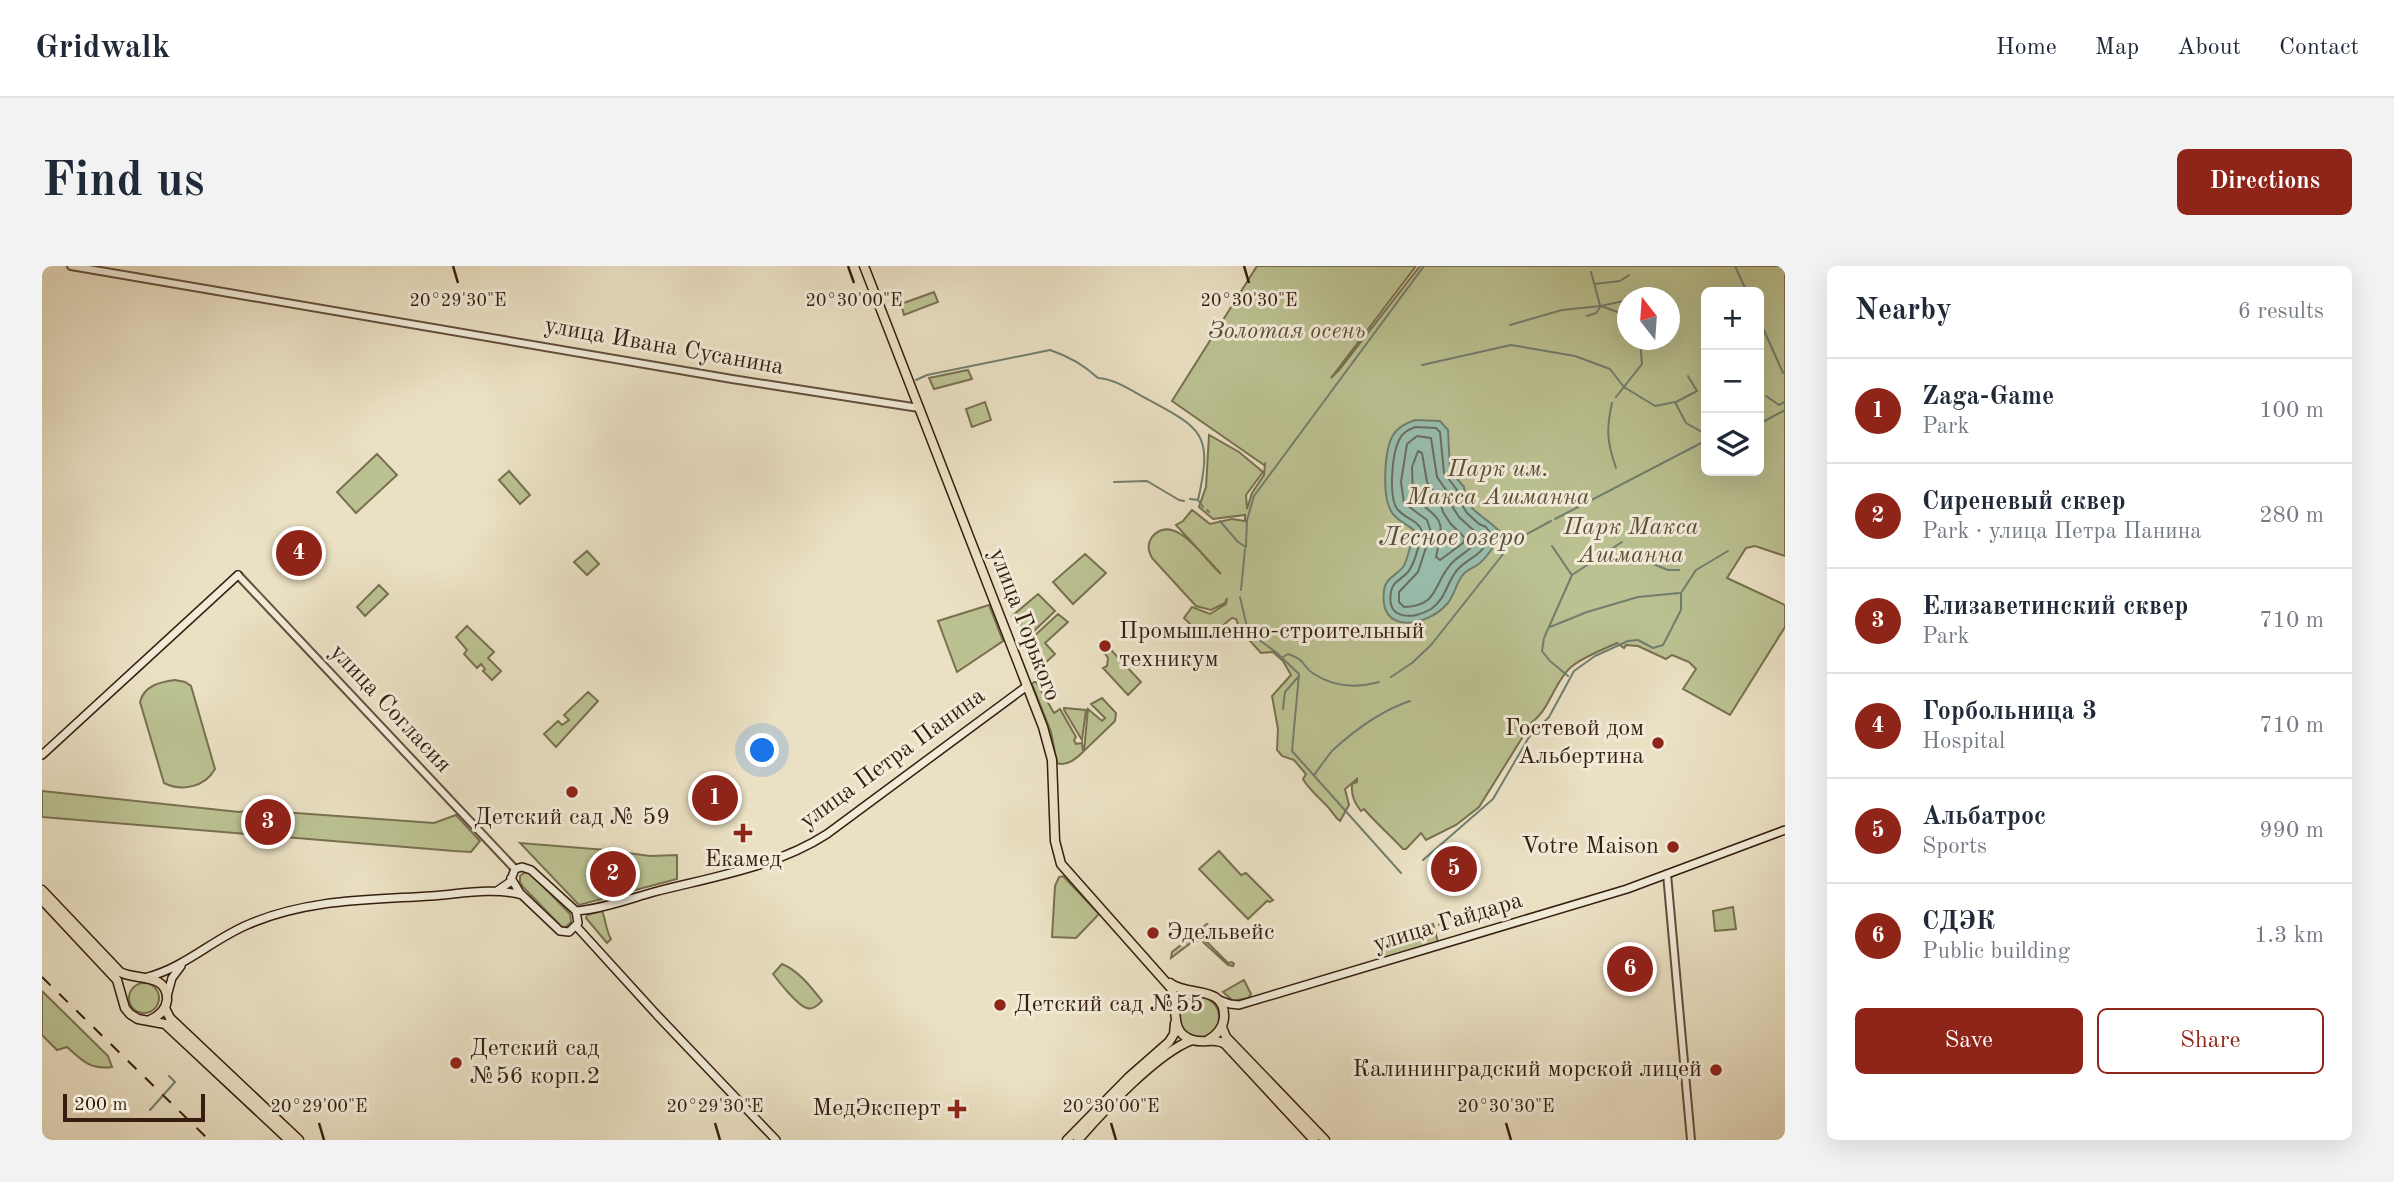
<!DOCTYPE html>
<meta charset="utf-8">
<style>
body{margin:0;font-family:"Old Standard TT",serif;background:#f2f2f3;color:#1f2937}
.controls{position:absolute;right:21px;top:21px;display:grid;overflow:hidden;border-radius:10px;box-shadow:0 7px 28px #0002}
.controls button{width:63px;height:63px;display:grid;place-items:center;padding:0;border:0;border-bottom:2px solid #e0e1e3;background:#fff;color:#1f2937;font:35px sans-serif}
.compass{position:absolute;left:1575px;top:21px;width:63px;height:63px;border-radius:50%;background:#fff;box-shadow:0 7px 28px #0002;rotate:343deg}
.scale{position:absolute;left:21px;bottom:18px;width:142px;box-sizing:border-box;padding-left:7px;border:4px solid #361e0f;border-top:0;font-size:19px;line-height:24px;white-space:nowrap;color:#361e0f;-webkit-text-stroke:5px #f1ebd8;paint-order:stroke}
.you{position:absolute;left:721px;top:485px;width:24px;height:24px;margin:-18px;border:5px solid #fff;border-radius:50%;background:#1a73e8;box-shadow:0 0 0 10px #1a73e833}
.badge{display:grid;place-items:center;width:46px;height:46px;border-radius:50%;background:#8f2418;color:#fff;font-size:23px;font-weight:700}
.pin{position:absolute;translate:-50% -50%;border:4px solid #fff;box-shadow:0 2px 7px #0006}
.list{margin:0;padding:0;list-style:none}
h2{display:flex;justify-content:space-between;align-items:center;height:91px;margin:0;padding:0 28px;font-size:30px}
h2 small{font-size:23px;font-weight:400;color:#747a83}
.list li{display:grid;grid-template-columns:46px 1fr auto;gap:21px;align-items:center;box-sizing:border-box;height:105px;padding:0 28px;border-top:2px solid #e0e1e3}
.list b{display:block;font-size:26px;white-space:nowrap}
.list p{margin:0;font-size:23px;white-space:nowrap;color:#747a83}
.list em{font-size:23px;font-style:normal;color:#747a83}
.actions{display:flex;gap:14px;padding:21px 28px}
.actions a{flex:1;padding:16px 0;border:2px solid #8f2418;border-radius:10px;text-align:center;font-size:24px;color:#8f2418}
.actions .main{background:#8f2418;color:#fff}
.icon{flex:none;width:38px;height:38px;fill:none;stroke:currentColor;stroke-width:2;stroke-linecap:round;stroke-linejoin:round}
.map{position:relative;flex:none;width:1743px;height:874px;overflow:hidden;border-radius:10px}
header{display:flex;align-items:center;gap:42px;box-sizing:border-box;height:98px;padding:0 35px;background:#fff;border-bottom:2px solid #e0e1e3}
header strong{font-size:33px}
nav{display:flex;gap:38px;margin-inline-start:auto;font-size:24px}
.intro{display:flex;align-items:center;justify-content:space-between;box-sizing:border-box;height:168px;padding:0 42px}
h1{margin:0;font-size:49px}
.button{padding:18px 32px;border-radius:10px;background:#8f2418;color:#fff;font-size:24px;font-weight:700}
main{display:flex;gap:42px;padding:0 42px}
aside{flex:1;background:#fff;border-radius:10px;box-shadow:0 7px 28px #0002}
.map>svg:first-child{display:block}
</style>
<header>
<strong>Gridwalk</strong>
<nav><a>Home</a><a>Map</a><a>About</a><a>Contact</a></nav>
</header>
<div class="intro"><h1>Find us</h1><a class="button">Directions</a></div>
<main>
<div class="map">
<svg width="1743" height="874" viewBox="0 0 1743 874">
<rect width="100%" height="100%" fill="#eae0c3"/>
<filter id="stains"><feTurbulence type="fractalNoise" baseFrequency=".00286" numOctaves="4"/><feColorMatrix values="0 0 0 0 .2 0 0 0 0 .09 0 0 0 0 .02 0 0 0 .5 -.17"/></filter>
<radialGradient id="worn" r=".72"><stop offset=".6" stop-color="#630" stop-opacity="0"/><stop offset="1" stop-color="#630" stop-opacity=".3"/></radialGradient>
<path fill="#bbc191" stroke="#787050" stroke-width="2" fill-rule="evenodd" d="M1215 0H1374L1289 112 1297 104 1378 0H1743V290L1713 280 1704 282 1685 312 1743 339V361L1688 449 1641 423 1654 403 1647 396 1630 389 1624 393 1596 380 1584 379 1582 382 1575 377C1560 384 1541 391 1529 401 1512 416 1508 443 1490 456L1437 541 1414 559 1384 574 1379 567 1364 583H1361C1348 569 1334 557 1322 543L1319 545C1312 536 1309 529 1310 518L1315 516V513L1303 523 1307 539 1298 555C1292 551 1291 546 1286 541 1277 531 1268 525 1261 513L1264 508 1252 494 1240 490 1235 484 1236 463 1230 430 1249 409 1241 395 1231 386 1219 387 1198 364 1194 353 1190 352 1175 364 1172 362 1154 364 1142 352 1150 341 1168 348 1184 338 1185 332 1183 337 1169 344 1154 340 1110 292C1106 284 1105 278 1110 271 1133 244 1164 296 1179 308L1134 259 1141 255 1150 244 1168 258 1190 253 1203 255V249L1171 253 1157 241 1164 221 1167 169 1197 186 1221 206 1204 229 1205 243 1210 227 1222 209 1223 198 1222 199 1130 135ZM1664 26H1717V205H1664ZM1586 32H1628V74H1586Z
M892 26 896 36 862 49 859 38Z
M926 104 930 113 892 123 887 112Z
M943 136 949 154 930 161 924 143Z
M335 188 355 209 314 247 295 226Z
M467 205 488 229 478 238 457 214Z
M545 285 557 298 545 309 532 296Z
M1043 288 1064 307 1031 338 1011 316Z
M337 319 346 328 323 350 315 341Z
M996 328 1013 345 990 367H986L970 350Z
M947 339 961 375 915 406 896 355Z
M1016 348 1026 356 1003 377 1013 388 1000 400 989 373Z
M425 360 452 386 446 392 459 405 450 414 441 405 443 403 439 398 435 402 422 388 425 384 414 371Z
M1069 384 1099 416 1086 429 1061 402 1065 400 1066 392 1062 386Z
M133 414 143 416 149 420 173 503C163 521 140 526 122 517L98 436C102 420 117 416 133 414Z
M992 416H994L1012 447 1018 443 1034 471 1032 474 1034 478 1040 477 1041 486C1034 493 1024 501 1015 497L1009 466 990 418Z
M546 426 556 435 514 481 502 468 516 455 520 459 527 454 522 449Z
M1060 432 1074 447 1073 455 1042 485 1046 443 1060 455 1063 452 1049 438Z
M1022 442 1044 444 1040 474 1022 444Z
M0 525 197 546 212 544 392 557 414 549 438 575 429 586 412 585 0 551Z
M478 577 564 584 608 590 635 589V613L537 639Z
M1177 585 1199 609 1204 607 1231 634 1228 636 1225 635 1206 653 1157 603Z
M483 606 489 608 528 648 529 656 524 661H520L481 621 478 616V610Z
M1021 610 1057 648 1034 672 1010 671 1013 620 1017 611Z
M1691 641 1694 663 1673 665 1671 645Z
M560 645C564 654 564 665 569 673L565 677 544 652 545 649Z
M1165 658 1169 663 1161 672 1186 697 1190 696 1192 698 1191 700 1186 699 1159 674 1150 676 1129 692 1130 686Z
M1391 658 1396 676 1342 693 1336 674Z
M740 698C757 705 769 721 780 735 776 739 771 744 765 742 756 740 737 716 731 708Z
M1202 714 1209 728 1206 732 1191 735 1181 726Z
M87 732a15 15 0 1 1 30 0a15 15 0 1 1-30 0Z
M0 725 66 790 70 801C49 804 40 795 25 781L15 784 0 769Z
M1137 751a20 20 0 1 1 40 0a20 20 0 1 1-40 0Z"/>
<path fill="#99beae" stroke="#717e6e" stroke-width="2" d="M1373 154 1398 155 1406 164 1408 204 1422 221 1424 234 1431 237 1430 242C1439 251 1449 256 1458 266 1454 277 1447 289 1438 297 1432 302 1424 304 1420 310 1414 318 1412 330 1405 338 1385 361 1336 369 1342 325 1343 312 1354 310 1361 301 1368 290 1367 276 1374 266 1366 258 1354 255 1349 245 1340 230 1342 185 1351 169 1356 161 1364 157 1373 154Z"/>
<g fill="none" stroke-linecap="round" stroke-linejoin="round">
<path stroke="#686e5e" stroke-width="2" d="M1373 161 1394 162 1398 166 1402 207 1415 224 1418 236 1425 247 1437 258 1444 261 1449 268C1440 291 1430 289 1416 303 1405 315 1404 333 1389 343 1371 354 1344 354 1349 326 1350 316 1360 313 1366 306 1374 295 1377 278 1380 265 1376 254 1364 253 1356 244 1346 233 1350 188 1357 174 1360 167 1366 164 1373 161Z
M1375 170 1389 172 1395 211 1407 228 1410 240 1417 251 1438 270C1429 286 1420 286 1409 298 1391 318 1397 340 1362 341L1357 336V326L1376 306 1389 266 1385 254 1362 237 1359 216 1365 178Z
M1376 185 1380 187 1385 216 1397 232 1401 246 1408 257 1423 272 1421 277 1398 294 1394 291C1404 249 1399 257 1371 230L1370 201Z"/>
<path stroke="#717e6e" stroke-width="2" d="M1693 0 1705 26
M1549 6 1558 39
M1552 18 1578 15 1587 9
M1594 32 1604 29
M1545 50 1554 47 1559 40 1586 34
M1717 53 1741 107
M1468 59 1520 44 1559 40 1586 50
M1380 99 1469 79 1533 90 1568 103 1582 121 1613 140 1633 136 1644 157 1660 166 1664 171
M874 114 885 109 1008 84C1026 90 1042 99 1056 112 1073 113 1090 125 1105 133 1161 163 1171 168 1156 234L1161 241
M1724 130 1737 139 1743 136
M1574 131 1600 98 1598 74
M1634 136 1655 125 1646 110
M1570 137C1564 164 1565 176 1574 202
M1717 158 1743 144
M1072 216 1105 215 1137 234 1142 235
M1148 233 1156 234
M1165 244 1167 246
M1513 253 1661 176
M1178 255 1196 276 1204 281
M1476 273 1509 255
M1204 280 1205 254 1212 230 1382 0
M1510 280 1529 308
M1581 286 1626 304H1637
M1199 324 1203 283
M1198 331 1205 361 1212 370 1235 387 1257 408 1250 485 1359 607
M1508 361 1545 346 1596 331 1637 327
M1241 391 1246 388C1265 394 1260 401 1272 408 1292 421 1315 422 1337 416
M1526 410 1508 395 1500 385 1502 372 1530 309 1580 276
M1349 411 1370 397 1389 379 1462 287
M1241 443 1243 426 1256 411
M1272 509C1277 503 1288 486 1292 483 1313 464 1341 444 1368 435
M1381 594 1451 533 1487 471 1507 451 1532 405 1553 390 1586 375 1596 374 1611 382 1621 379 1639 344V327L1654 304 1686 285
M1397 658V659
M108 844 133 816 127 810"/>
<defs>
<path id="tertiary" d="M29 0 690 113 877 142
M196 309 473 603
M1625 608 1649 874"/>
<path id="secondary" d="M0 489 196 309
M455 625 468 616 473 603 480 601 489 604 534 645 536 657 527 666 518 665 478 627 469 612
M534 645C560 643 587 633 612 626 670 611 734 601 785 568L985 420
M534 660 615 749 734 874
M106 711C143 701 170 674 205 659 264 633 326 634 389 630 418 628 452 621 480 629
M125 730 130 712 139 700
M1177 734 1188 738 1197 739 1585 623 1743 564"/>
<path id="primary" d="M822 0 1001 461 1010 494 1013 575 1019 598 1129 722C1138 739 1125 767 1151 774 1162 778 1172 771 1183 778L1272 874
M0 624 78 706C94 715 126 706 125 734 124 744 117 750 108 754
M0 634 75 714 83 742 88 748 96 753 123 758 247 874
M1128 717C1145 731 1184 718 1182 752 1181 762 1175 769 1166 774
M123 742 128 752 257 874
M1180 761 1184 771 1283 874
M1025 874 1086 812 1127 776 1132 768 1133 757
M1036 874C1061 845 1115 787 1150 774"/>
</defs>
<use href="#tertiary" stroke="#634e3c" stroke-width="10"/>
<use href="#secondary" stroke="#361e0f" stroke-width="10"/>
<use href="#primary" stroke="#361e0f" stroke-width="11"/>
<use href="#tertiary" stroke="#f1ebd8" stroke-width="6"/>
<use href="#secondary" stroke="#f1ebd8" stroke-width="7"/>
<use href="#primary" stroke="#eae0c3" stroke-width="8"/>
<path stroke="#361e0f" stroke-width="2" stroke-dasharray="12 12" stroke-linecap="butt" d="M0 711 167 874"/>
</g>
<path fill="none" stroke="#361e0f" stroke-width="2.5" d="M411 0 416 17M806 0 812 17M1202 0 1207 17M277 857 282 874M673 857 678 874M1069 857 1074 874M1464 857 1469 874"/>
<g fill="#8f2418" stroke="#f1ebd8" stroke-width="2.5">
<circle cx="1063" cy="380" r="7"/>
<circle cx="1616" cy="477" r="7"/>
<circle cx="530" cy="526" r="7"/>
<path d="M697.5 556.5h7v7h7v7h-7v7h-7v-7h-7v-7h7z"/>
<circle cx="1631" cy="581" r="7"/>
<circle cx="1111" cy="667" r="7"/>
<circle cx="958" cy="739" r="7"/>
<circle cx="414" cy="797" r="7"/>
<circle cx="1674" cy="804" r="7"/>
<path d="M911.5 832.5h7v7h7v7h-7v7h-7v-7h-7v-7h7z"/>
</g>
<g text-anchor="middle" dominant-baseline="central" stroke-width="6" stroke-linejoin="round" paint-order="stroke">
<g font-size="24" font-style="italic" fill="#5e4f36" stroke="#f1ebd8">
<text x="1245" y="66">Золотая осень</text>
<text x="1456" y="204">Парк им.<tspan x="1456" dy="28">Макса Ашманна</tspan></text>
<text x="1589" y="262">Парк Макса<tspan x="1589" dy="28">Ашманна</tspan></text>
</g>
<g font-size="24" fill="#361e0f" stroke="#f1ebd8">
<text transform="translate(622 81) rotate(10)">улица Ивана Сусанина</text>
<text transform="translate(982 359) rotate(69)">улица Горького</text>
<text transform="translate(348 443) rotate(47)">улица Согласия</text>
<text transform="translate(851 493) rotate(-36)">улица Петра Панина</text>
<text transform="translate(1406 657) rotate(-17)">улица Гайдара</text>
</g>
<g font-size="24" fill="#361e0f" stroke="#f1ebd8" text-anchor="start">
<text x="1077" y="366">Промышленно-строительный<tspan x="1077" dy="28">техникум</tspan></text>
<text x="1602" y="463" text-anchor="end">Гостевой дом<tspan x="1602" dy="28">Альбертина</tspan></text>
<text x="530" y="552" text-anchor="middle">Детский сад № 59</text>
<text x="1617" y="581" text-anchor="end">Votre Maison</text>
<text x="701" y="594" text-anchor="middle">Екамед</text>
<text x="1125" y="667">Эдельвейс</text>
<text x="972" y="739">Детский сад №55</text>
<text x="428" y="783">Детский сад<tspan x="428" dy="28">№56 корп.2</tspan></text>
<text x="1660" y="804" text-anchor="end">Калининградский морской лицей</text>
<text x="899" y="843" text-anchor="end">МедЭксперт</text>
</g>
<g font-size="26" font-style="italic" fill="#544e3f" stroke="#f1ebd8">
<text x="1410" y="272">Лесное озеро</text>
</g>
</g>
<g font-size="18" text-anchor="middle" fill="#361e0f" stroke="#f1ebd8" stroke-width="6" stroke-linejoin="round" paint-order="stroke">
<text x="1207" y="40">20°30'30"E</text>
<text x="416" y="40">20°29'30"E</text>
<text x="812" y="40">20°30'00"E</text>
<text x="277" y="846">20°29'00"E</text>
<text x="673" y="846">20°29'30"E</text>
<text x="1069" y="846">20°30'00"E</text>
<text x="1464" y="846">20°30'30"E</text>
</g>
<rect width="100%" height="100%" filter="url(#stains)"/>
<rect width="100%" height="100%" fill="url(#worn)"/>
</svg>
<div class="controls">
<button>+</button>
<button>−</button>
<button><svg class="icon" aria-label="layers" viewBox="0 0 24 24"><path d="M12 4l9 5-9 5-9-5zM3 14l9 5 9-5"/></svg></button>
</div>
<svg class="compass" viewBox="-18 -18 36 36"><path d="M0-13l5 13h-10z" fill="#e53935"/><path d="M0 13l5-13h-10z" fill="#747a83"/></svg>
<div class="scale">200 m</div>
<div class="you"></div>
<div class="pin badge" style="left:673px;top:532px">1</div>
<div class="pin badge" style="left:571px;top:608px">2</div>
<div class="pin badge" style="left:226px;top:556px">3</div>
<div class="pin badge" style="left:257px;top:287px">4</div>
<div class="pin badge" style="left:1412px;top:603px">5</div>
<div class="pin badge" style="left:1588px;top:703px">6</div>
</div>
<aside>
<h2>Nearby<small>6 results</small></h2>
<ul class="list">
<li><span class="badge">1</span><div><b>Zaga-Game</b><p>Park</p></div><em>100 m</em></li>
<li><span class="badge">2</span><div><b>Сиреневый сквер</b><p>Park · улица Петра Панина</p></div><em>280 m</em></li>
<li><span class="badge">3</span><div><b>Елизаветинский сквер</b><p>Park</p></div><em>710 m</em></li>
<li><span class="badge">4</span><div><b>Горбольница 3</b><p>Hospital</p></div><em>710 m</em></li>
<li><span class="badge">5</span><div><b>Альбатрос</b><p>Sports</p></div><em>990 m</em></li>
<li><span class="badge">6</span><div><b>СДЭК</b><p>Public building</p></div><em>1.3 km</em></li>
</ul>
<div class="actions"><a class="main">Save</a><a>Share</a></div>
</aside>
</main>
